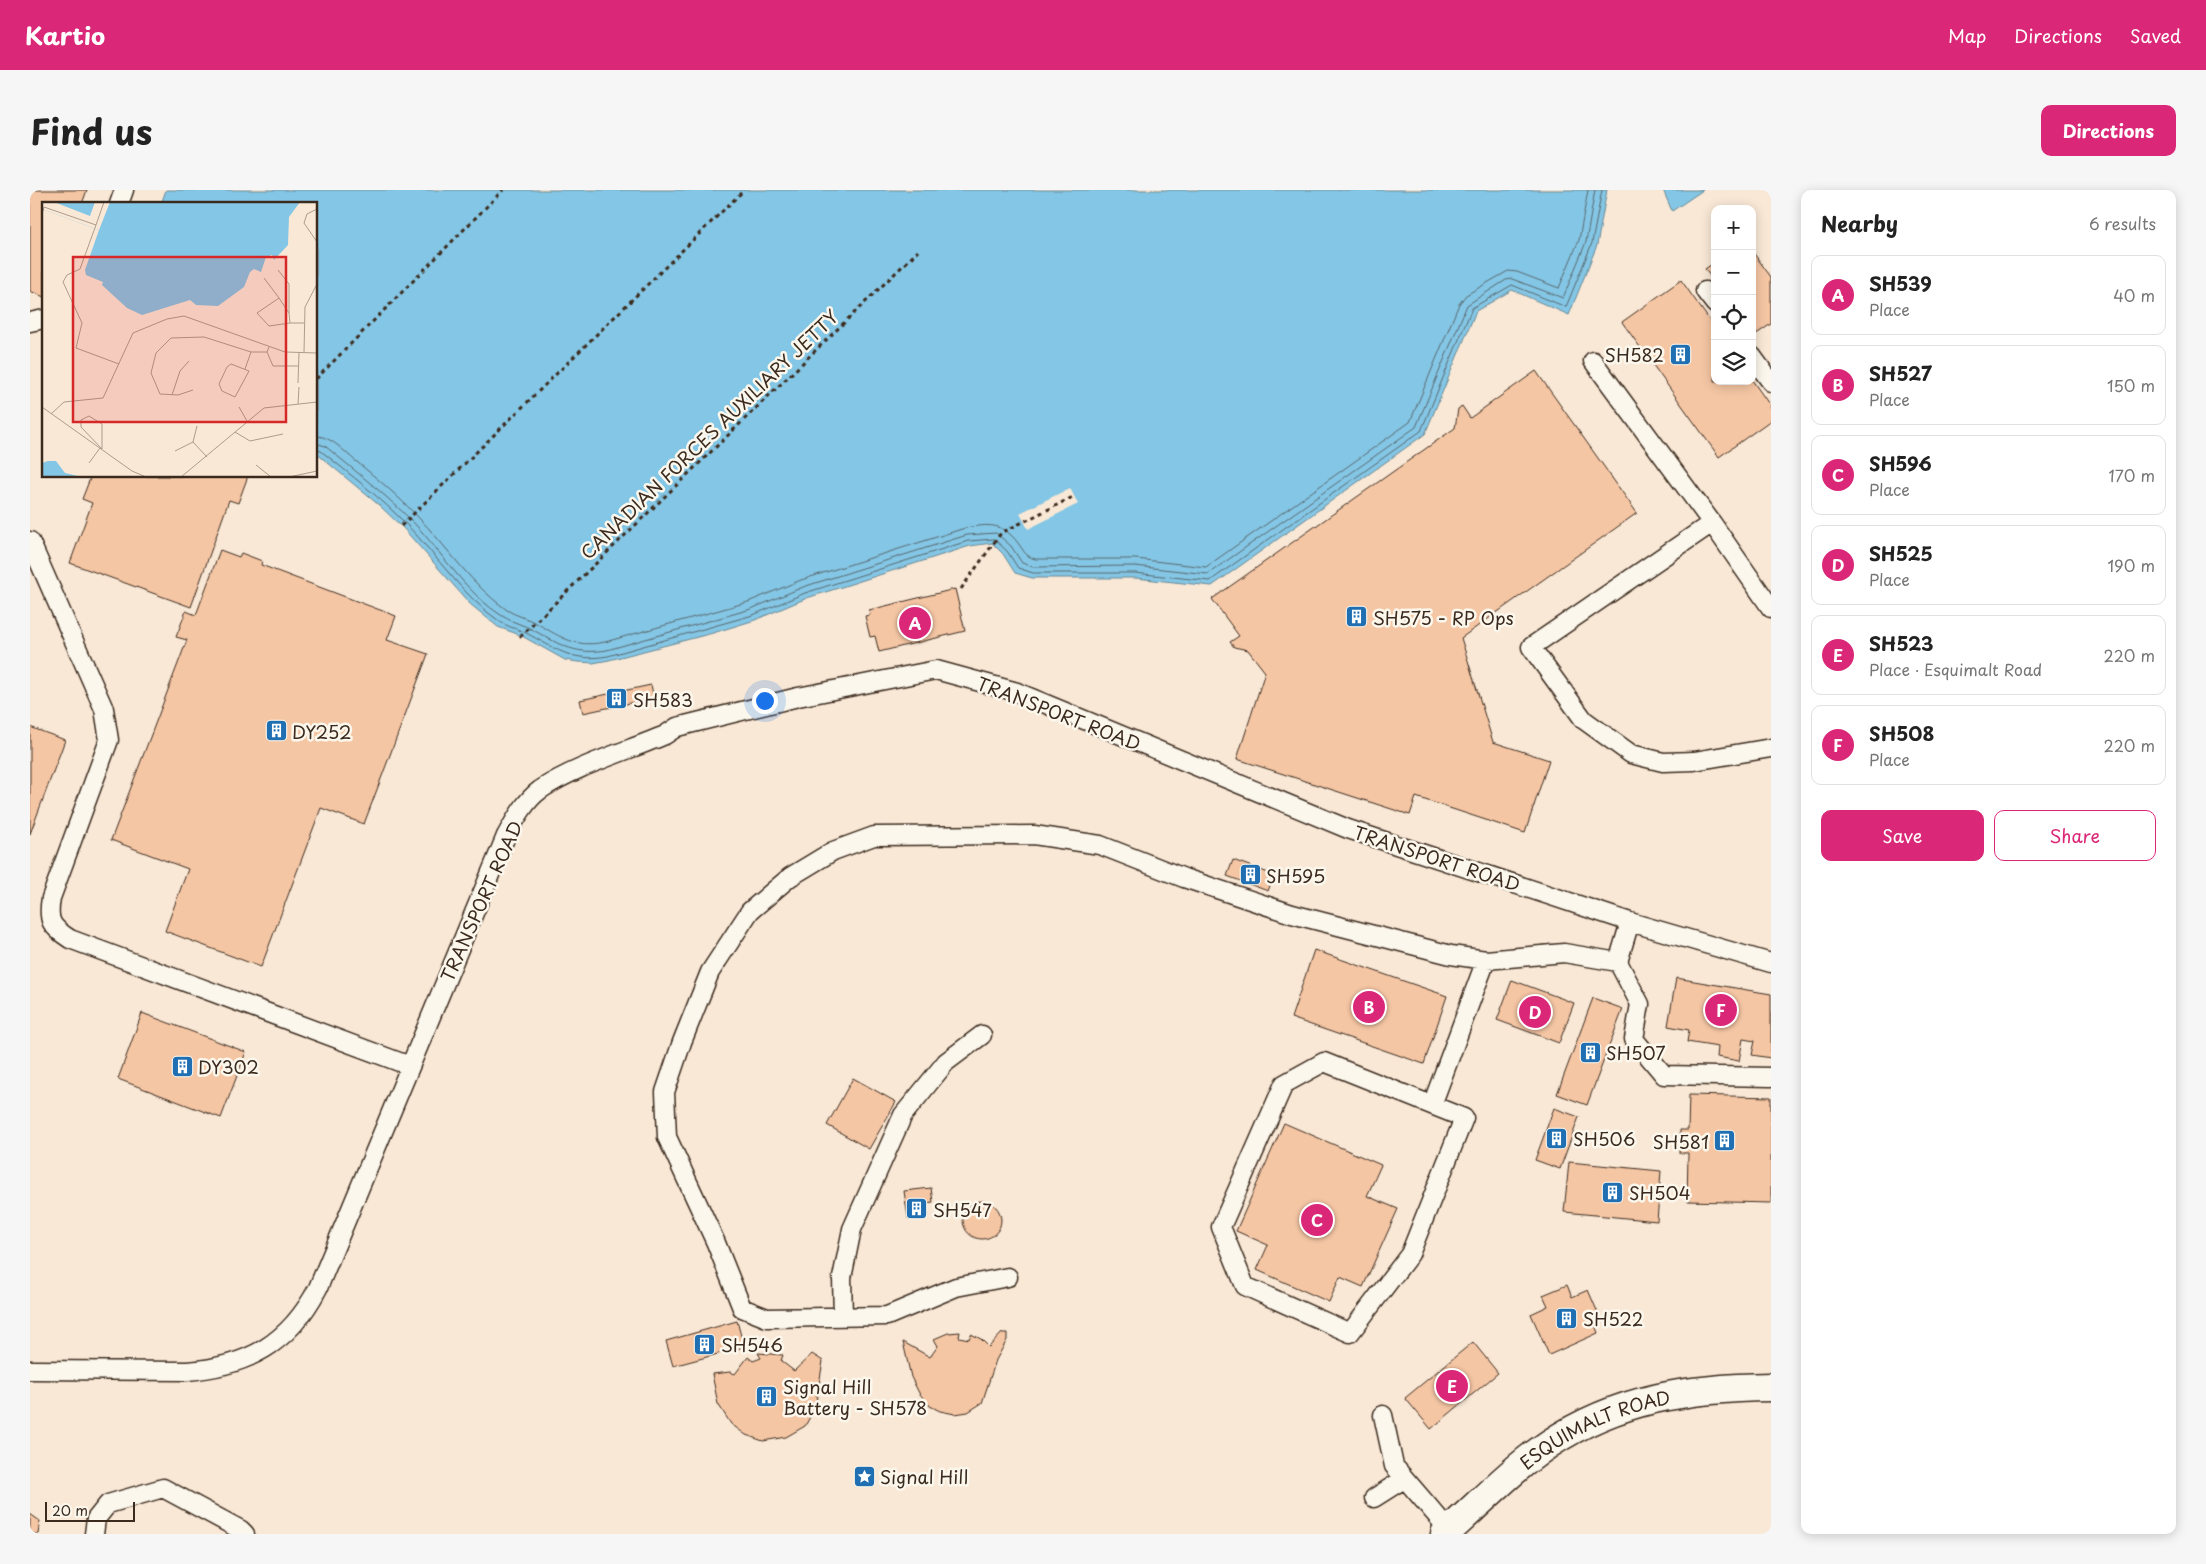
<!DOCTYPE html>
<meta charset="utf-8">
<style>
body{margin:0;font-family:"Playpen Sans",sans-serif;background:#f6f6f6;color:#222}
.controls{position:absolute;right:15px;top:15px;display:grid;overflow:hidden;border-radius:10px;box-shadow:0 2px 12px #0003}
.controls button{width:45px;height:45px;display:grid;place-items:center;padding:0;border:0;border-bottom:1px solid #e0e0e0;background:#fff;color:#222;font:25px sans-serif}
.scale{position:absolute;left:15px;bottom:12px;width:90px;box-sizing:border-box;padding-left:5px;border:2px solid #3b2a1e;border-top:0;font-size:14px;line-height:18px;white-space:nowrap;color:#3b2a1e;-webkit-text-stroke:4px #fbf7ec;paint-order:stroke}
.you{position:absolute;left:734px;top:510px;width:18px;height:18px;margin:-12px;border:4px solid #fff;border-radius:50%;background:#1a73e8;box-shadow:0 0 0 8px #1a73e833}
.badge{display:grid;place-items:center;width:32px;height:32px;border-radius:50%;background:#db2777;color:#fff;font-size:16px;font-weight:700}
.pin{position:absolute;translate:-50% -50%;border:2px solid #fff;box-shadow:0 1px 5px #0006}
.list{margin:0;padding:0;list-style:none}
h2{display:flex;justify-content:space-between;align-items:center;height:65px;margin:0;padding:0 20px;font-size:21px}
h2 small{font-size:16px;font-weight:400;color:#767676}
.list li{display:grid;grid-template-columns:32px 1fr auto;gap:15px;align-items:center;box-sizing:border-box;height:80px;margin:0 10px 10px;padding:0 10px;border:1px solid #e0e0e0;border-radius:10px}
.list b{display:block;font-size:19px;white-space:nowrap}
.list p{margin:0;font-size:16px;white-space:nowrap;color:#767676}
.list em{font-size:16px;font-style:normal;color:#767676}
.actions{display:flex;gap:10px;padding:15px 20px}
.actions a{flex:1;padding:11px 0;border:1px solid #db2777;border-radius:10px;text-align:center;font-size:18px;color:#db2777}
.actions .main{background:#db2777;color:#fff}
.icon{flex:none;width:28px;height:28px;fill:none;stroke:currentColor;stroke-width:2;stroke-linecap:round;stroke-linejoin:round}
.map{position:relative;flex:none;width:1741px;height:1344px;overflow:hidden;border-radius:10px}
header{display:flex;align-items:center;gap:30px;box-sizing:border-box;height:70px;padding:0 25px;background:#db2777;color:#fff}
header strong{font-size:24px}
nav{display:flex;gap:28px;margin-inline-start:auto;font-size:18px}
.intro{display:flex;align-items:center;justify-content:space-between;box-sizing:border-box;height:120px;padding:0 30px}
h1{margin:0;font-size:35px}
.button{padding:12px 22px;border-radius:10px;background:#db2777;color:#fff;font-size:18px;font-weight:700}
main{display:flex;gap:30px;padding:0 30px}
aside{flex:1;background:#fff;border-radius:10px;box-shadow:0 2px 12px #0003}
.map>svg:first-child{display:block}
</style>
<header>
<strong>Kartio</strong>
<nav><a>Map</a><a>Directions</a><a>Saved</a></nav>
</header>
<div class="intro"><h1>Find us</h1><a class="button">Directions</a></div>
<main>
<div class="map">
<svg width="1741" height="1344" viewBox="0 0 1741 1344">
<rect width="100%" height="100%" fill="#f9e8d6"/>
<filter id="ink" filterUnits="userSpaceOnUse"><feTurbulence type="fractalNoise" baseFrequency=".02" numOctaves="2"/><feDisplacementMap in="SourceGraphic" scale="10" xChannelSelector="R" yChannelSelector="G"/><feConvolveMatrix kernelMatrix="1 2 1 2 8 2 1 2 1" color-interpolation-filters="sRGB"/></filter>
<g filter="url(#ink)">
<path fill="#84c6e5" stroke="#678895" d="M136 0H1577L1567 55 1539 125 1482 100 1446 121 1395 244 1182 396 1105 388H1002L985 383 973 364 962 353 940 356 777 408 725 430 683 443 579 470 563 473 548 472 535 470 490 445 468 437 440 414 373 338 350 316 286 263V14H131Z
M1633 0H1673L1642 21Z"/>
<path fill="#f9e8d6" d="M1040 298 1048 314 998 339 990 323Z"/>
<g fill="none" stroke-linecap="round" stroke-linejoin="round">
<path stroke="#58686e" stroke-width="1" d="M286 246C302 246 315 263 327 272 348 289 368 306 387 326 417 356 441 395 477 420 486 426 498 428 508 434 532 448 546 458 575 452L718 412 771 390 935 338C959 334 972 332 988 353 994 361 995 366 1005 369H1106L1176 377 1380 232 1429 114 1436 105 1478 81 1487 82 1529 98 1549 50 1558 0
M286 253 295 256C324 280 355 304 382 331 412 362 436 404 474 427 484 433 495 435 505 441 532 456 546 465 577 460L721 419 773 397 937 345 966 343 981 356 992 373 1003 377 1105 376 1178 384 1386 237 1437 115 1476 90 1482 89 1533 108 1556 52 1565 0
M286 259 291 261C321 285 351 308 377 335 408 367 433 406 469 431 479 438 490 439 500 445 529 461 544 472 578 466L723 425 775 403 938 351 964 349 977 361 988 378 1003 383H1105L1180 391 1391 241 1442 118 1482 95 1536 117 1562 53 1572 0"/>
</g>
<path fill="#f5c6a4" stroke="#3b2a1e" d="M0 0H57L52 14H14V107L0 101Z
M1722 61 1741 87V134L1722 147Z
M1685 72V93L1675 79Z
M1651 90 1685 138V191L1722 190 1741 217V230L1689 267 1592 132Z
M1506 181 1607 323 1431 448 1463 552 1519 570 1495 643 1386 607 1380 625 1207 569 1235 482 1218 460 1204 457 1200 452 1209 446 1182 409 1425 238 1428 219 1432 216 1440 228Z
M61 286H218L208 313 199 310 161 417 40 373 62 313 52 309Z
M190 360 209 367 211 363 232 371 231 375 366 426 357 450 398 464 334 634 291 618 231 777 135 741 158 679 81 650 157 450 146 447 156 421 166 425Z
M925 399 935 441 849 462 845 446 840 447 835 426 840 425 839 420Z
M621 495 624 508 553 523 550 510Z
M0 537 35 550 0 644Z
M1203 670 1244 685 1238 701 1197 686Z
M1284 760 1417 806 1394 874 1261 828Z
M1646 788 1741 804V868L1722 865 1725 851 1713 849 1709 871 1687 867 1688 857 1657 852 1659 840 1638 836Z
M1482 790 1544 813 1529 853 1467 830Z
M1563 808 1593 819 1557 915 1527 904Z
M112 823 216 862 191 928 88 889Z
M823 888 866 912 839 959 797 935Z
M1659 905 1741 907V1013L1657 1011 1658 963H1649L1650 940H1658Z
M1524 918 1549 927 1530 979 1505 970Z
M1254 933 1351 975 1337 1006 1368 1019 1333 1097 1310 1087 1299 1112 1227 1080 1238 1055 1206 1041Z
M1539 972 1631 981 1627 1031 1534 1022Z
M901 998 903 1012 896 1013 898 1026 878 1028 874 1001Z
M933 1030a19 19 0 1 1 38 0a19 19 0 1 1-38 0Z
M1537 1095 1542 1107 1558 1100 1572 1132 1565 1135 1568 1143 1519 1165 1501 1124 1518 1116 1513 1105Z
M707 1131 714 1157 643 1176 636 1151Z
M930 1142 929 1147 939 1149 941 1144 951 1149 959 1157 972 1143H977V1150L966 1170 952 1213 938 1222 925 1224 910 1221 900 1216 889 1203 881 1187 873 1152 900 1167 908 1156 904 1149 918 1143Z
M1443 1152 1468 1183 1401 1239 1375 1208Z
M728 1163 753 1165 751 1171 764 1181 782 1164 793 1171 785 1218 775 1236 756 1247 733 1251 716 1245 701 1234 688 1214 682 1184 700 1182 705 1184 718 1167 723 1171 731 1168Z
M0 1324 10 1331 8 1344H0Z"/>
<g fill="none" stroke-linecap="round" stroke-linejoin="round">
<defs>
<path id="service" d="M89 14 94 0
M1675 101 1685 114
M0 132 14 129
M1722 166 1741 192
M1563 171 1682 333
M0 351 74 519 79 550 21 708C17 731 21 737 40 749L380 876
M1741 418 1682 333 1501 457 1554 530 1601 564 1633 572 1664 571 1741 558
M1588 772 1610 814 1604 849 1634 885 1741 887
M1294 872 1434 928 1380 1064 1320 1143 1215 1096 1191 1037 1254 894Z
M1402 915 1456 770
M978 1087 926 1097 857 1126 737 1128 712 1118 686 1053 637 947 635 902 652 852 680 782 720 721 760 687 803 661 844 646 1004 645 1070 655 1154 688 1262 724 1421 765 1456 770 1534 763 1588 772 1600 732
M813 1127 812 1088 822 1039 873 925 916 872 952 845
M0 1180 157 1181C218 1176 259 1154 288 1098L476 646C485 630 495 611 510 600 543 577 597 561 635 545L647 537 768 507 906 480 987 502 1318 639 1600 732 1741 773
M1353 1225 1364 1276 1419 1340
M1344 1308 1374 1289
M64 1344 66 1329 78 1314 133 1298 211 1340 215 1344"/>
<g id="tertiary">
<path id="s1" d="M1415 1344C1449 1314 1482 1279 1519 1254 1588 1208 1660 1198 1741 1197"/>
</g>
</defs>
<use href="#service" stroke="#3b2a1e" stroke-width="21"/>
<use href="#tertiary" stroke="#3b2a1e" stroke-width="31"/>
<path stroke="#3b2a1e" stroke-width="3" stroke-dasharray="4 4" stroke-linecap="butt" d="M286 189 473 0
M371 336 714 0
M931 399 971 343 1043 307
M490 447 888 61"/>
<use href="#service" stroke="#fbf7ec" stroke-width="18"/>
<use href="#tertiary" stroke="#fbf7ec" stroke-width="28"/>
</g>
</g>
<defs>
<symbol id="building-square" viewBox="-11 -11 22 22"><rect x="-9" y="-9" width="18" height="18" rx="4" fill="#1f6fb2" stroke="#fbf7ec"/><path d="M-4-6H4V6H1V3H-1V6H-4ZM-2.5-4.3h1.7v1.8h-1.7ZM.8-4.3h1.7v1.8H.8ZM-2.5-1h1.7V.8h-1.7ZM.8-1h1.7V.8H.8Z" fill="#fff"/></symbol>
<symbol id="sight-square" viewBox="-11 -11 22 22"><rect x="-9" y="-9" width="18" height="18" rx="4" fill="#1f6fb2" stroke="#fbf7ec"/><path d="M0-6L1.8-2.2L6-1.7L2.9 1.2L3.7 5.4L0 3.3L-3.7 5.4L-2.9 1.2L-6-1.7L-1.8-2.2Z" fill="#fff"/></symbol>
</defs>
<g fill-rule="evenodd">
<use href="#building-square" x="1638" y="152" width="25" height="25"/>
<use href="#building-square" x="1314" y="414" width="25" height="25"/>
<use href="#building-square" x="574" y="496" width="25" height="25"/>
<use href="#building-square" x="234" y="528" width="25" height="25"/>
<use href="#building-square" x="1208" y="672" width="25" height="25"/>
<use href="#building-square" x="1548" y="850" width="25" height="25"/>
<use href="#building-square" x="140" y="864" width="25" height="25"/>
<use href="#building-square" x="1514" y="936" width="25" height="25"/>
<use href="#building-square" x="1682" y="938" width="25" height="25"/>
<use href="#building-square" x="1570" y="990" width="25" height="25"/>
<use href="#building-square" x="874" y="1006" width="25" height="25"/>
<use href="#building-square" x="1524" y="1116" width="25" height="25"/>
<use href="#building-square" x="662" y="1142" width="25" height="25"/>
<use href="#building-square" x="724" y="1194" width="25" height="25"/>
<use href="#sight-square" x="822" y="1274" width="25" height="25"/>
</g>
<g text-anchor="middle" dominant-baseline="central" stroke-width="5" stroke-linejoin="round" paint-order="stroke">
<g font-size="18" fill="#3b2a1e" stroke="#fbf7ec" text-anchor="start">
<text x="1634" y="164" text-anchor="end">SH582</text>
<text x="1343" y="427">SH575 - RP Ops</text>
<text x="603" y="509">SH583</text>
<text x="262" y="541">DY252</text>
<text x="1236" y="685">SH595</text>
<text x="1576" y="862">SH507</text>
<text x="168" y="876">DY302</text>
<text x="1543" y="948">SH506</text>
<text x="1679" y="951" text-anchor="end">SH581</text>
<text x="1599" y="1002">SH504</text>
<text x="903" y="1019">SH547</text>
<text x="1553" y="1128">SH522</text>
<text x="691" y="1154">SH546</text>
<text x="753" y="1196">Signal Hill<tspan x="753" dy="21">Battery - SH578</tspan></text>
<text x="850" y="1286">Signal Hill</text>
</g>
<g font-size="18" fill="#3b2a1e" stroke="#fbf7ec">
<text transform="translate(679 244) rotate(-44)">CANADIAN FORCES AUXILIARY JETTY</text>
<text transform="translate(1029 523) rotate(21)">TRANSPORT ROAD</text>
<text transform="translate(1407 668) rotate(18)">TRANSPORT ROAD</text>
<text transform="translate(451 711) rotate(-66)">TRANSPORT ROAD</text>
<text stroke="none"><textPath href="#s1" startOffset="186">ESQUIMALT ROAD</textPath></text>
</g>
</g>
<g transform="translate(12 12)">
<rect width="275" height="275" fill="#f9e8d6"/>
<path d="M0 0H258L247 15 246 43 232 58 230 53 224 55 219 70 212 67 208 70 202 85 176 104 154 103 148 98 100 113 85 106 60 83 61 80 44 73 43 68 57 28 0 7ZM6 259H14L23 271 40 275H0V261Z" fill="#84c6e5"/>
<path d="M0 0H12L48 14 53 0H68L57 28 0 7Z" fill="#f9e8d6"/>
<path fill="none" stroke="#ad9c8c" stroke-width="1" d="M275 7 265 12 262 21 275 40M0 12 2 5 54 23 38 67 25 73 21 80 40 121 34 146 77 162M54 23 62 0M236 68 247 82V111M222 76 237 96M248 121 227 124 215 111 237 96 247 111 248 121H262M225 150 231 164H256M262 150 263 105 275 82M189 162 207 169 193 195 180 189 177 182 185 165ZM203 167 209 150M256 181 257 151M151 188 136 193 118 192 109 171 114 151 129 136 162 135 209 150H225L227 145M130 193 138 169 147 159M256 202 257 185M0 205 90 269 104 275M197 205 205 219M9 212 22 200 61 196 91 131 125 117 142 114 243 150 275 151M47 214 60 222V247L39 225V218ZM155 224 151 240 165 255M193 230 208 239 241 232M133 249 151 240M47 261 58 246M214 263 229 275M139 275 222 206 275 200M247 275 275 269"/>
<path fill="#d62828" fill-opacity="0.15" stroke="#d62828" stroke-width="2.5" d="M31 55H244V220H31Z"/>
<rect width="275" height="275" fill="none" stroke="#3b2a1e" stroke-width="2.5"/>
</g>
</svg>
<div class="controls">
<button>+</button>
<button>−</button>
<button><svg class="icon" aria-label="locate" viewBox="0 0 24 24"><circle cx="12" cy="12" r="6"/><path d="M12 2v4M12 18v4M2 12h4M18 12h4"/></svg></button>
<button><svg class="icon" aria-label="layers" viewBox="0 0 24 24"><path d="M12 4l9 5-9 5-9-5zM3 14l9 5 9-5"/></svg></button>
</div>
<div class="scale">20 m</div>
<div class="you"></div>
<div class="pin badge" style="left:885px;top:433px">A</div>
<div class="pin badge" style="left:1339px;top:817px">B</div>
<div class="pin badge" style="left:1287px;top:1030px">C</div>
<div class="pin badge" style="left:1505px;top:822px">D</div>
<div class="pin badge" style="left:1422px;top:1196px">E</div>
<div class="pin badge" style="left:1691px;top:820px">F</div>
</div>
<aside>
<h2>Nearby<small>6 results</small></h2>
<ul class="list">
<li><span class="badge">A</span><div><b>SH539</b><p>Place</p></div><em>40 m</em></li>
<li><span class="badge">B</span><div><b>SH527</b><p>Place</p></div><em>150 m</em></li>
<li><span class="badge">C</span><div><b>SH596</b><p>Place</p></div><em>170 m</em></li>
<li><span class="badge">D</span><div><b>SH525</b><p>Place</p></div><em>190 m</em></li>
<li><span class="badge">E</span><div><b>SH523</b><p>Place · Esquimalt Road</p></div><em>220 m</em></li>
<li><span class="badge">F</span><div><b>SH508</b><p>Place</p></div><em>220 m</em></li>
</ul>
<div class="actions"><a class="main">Save</a><a>Share</a></div>
</aside>
</main>
